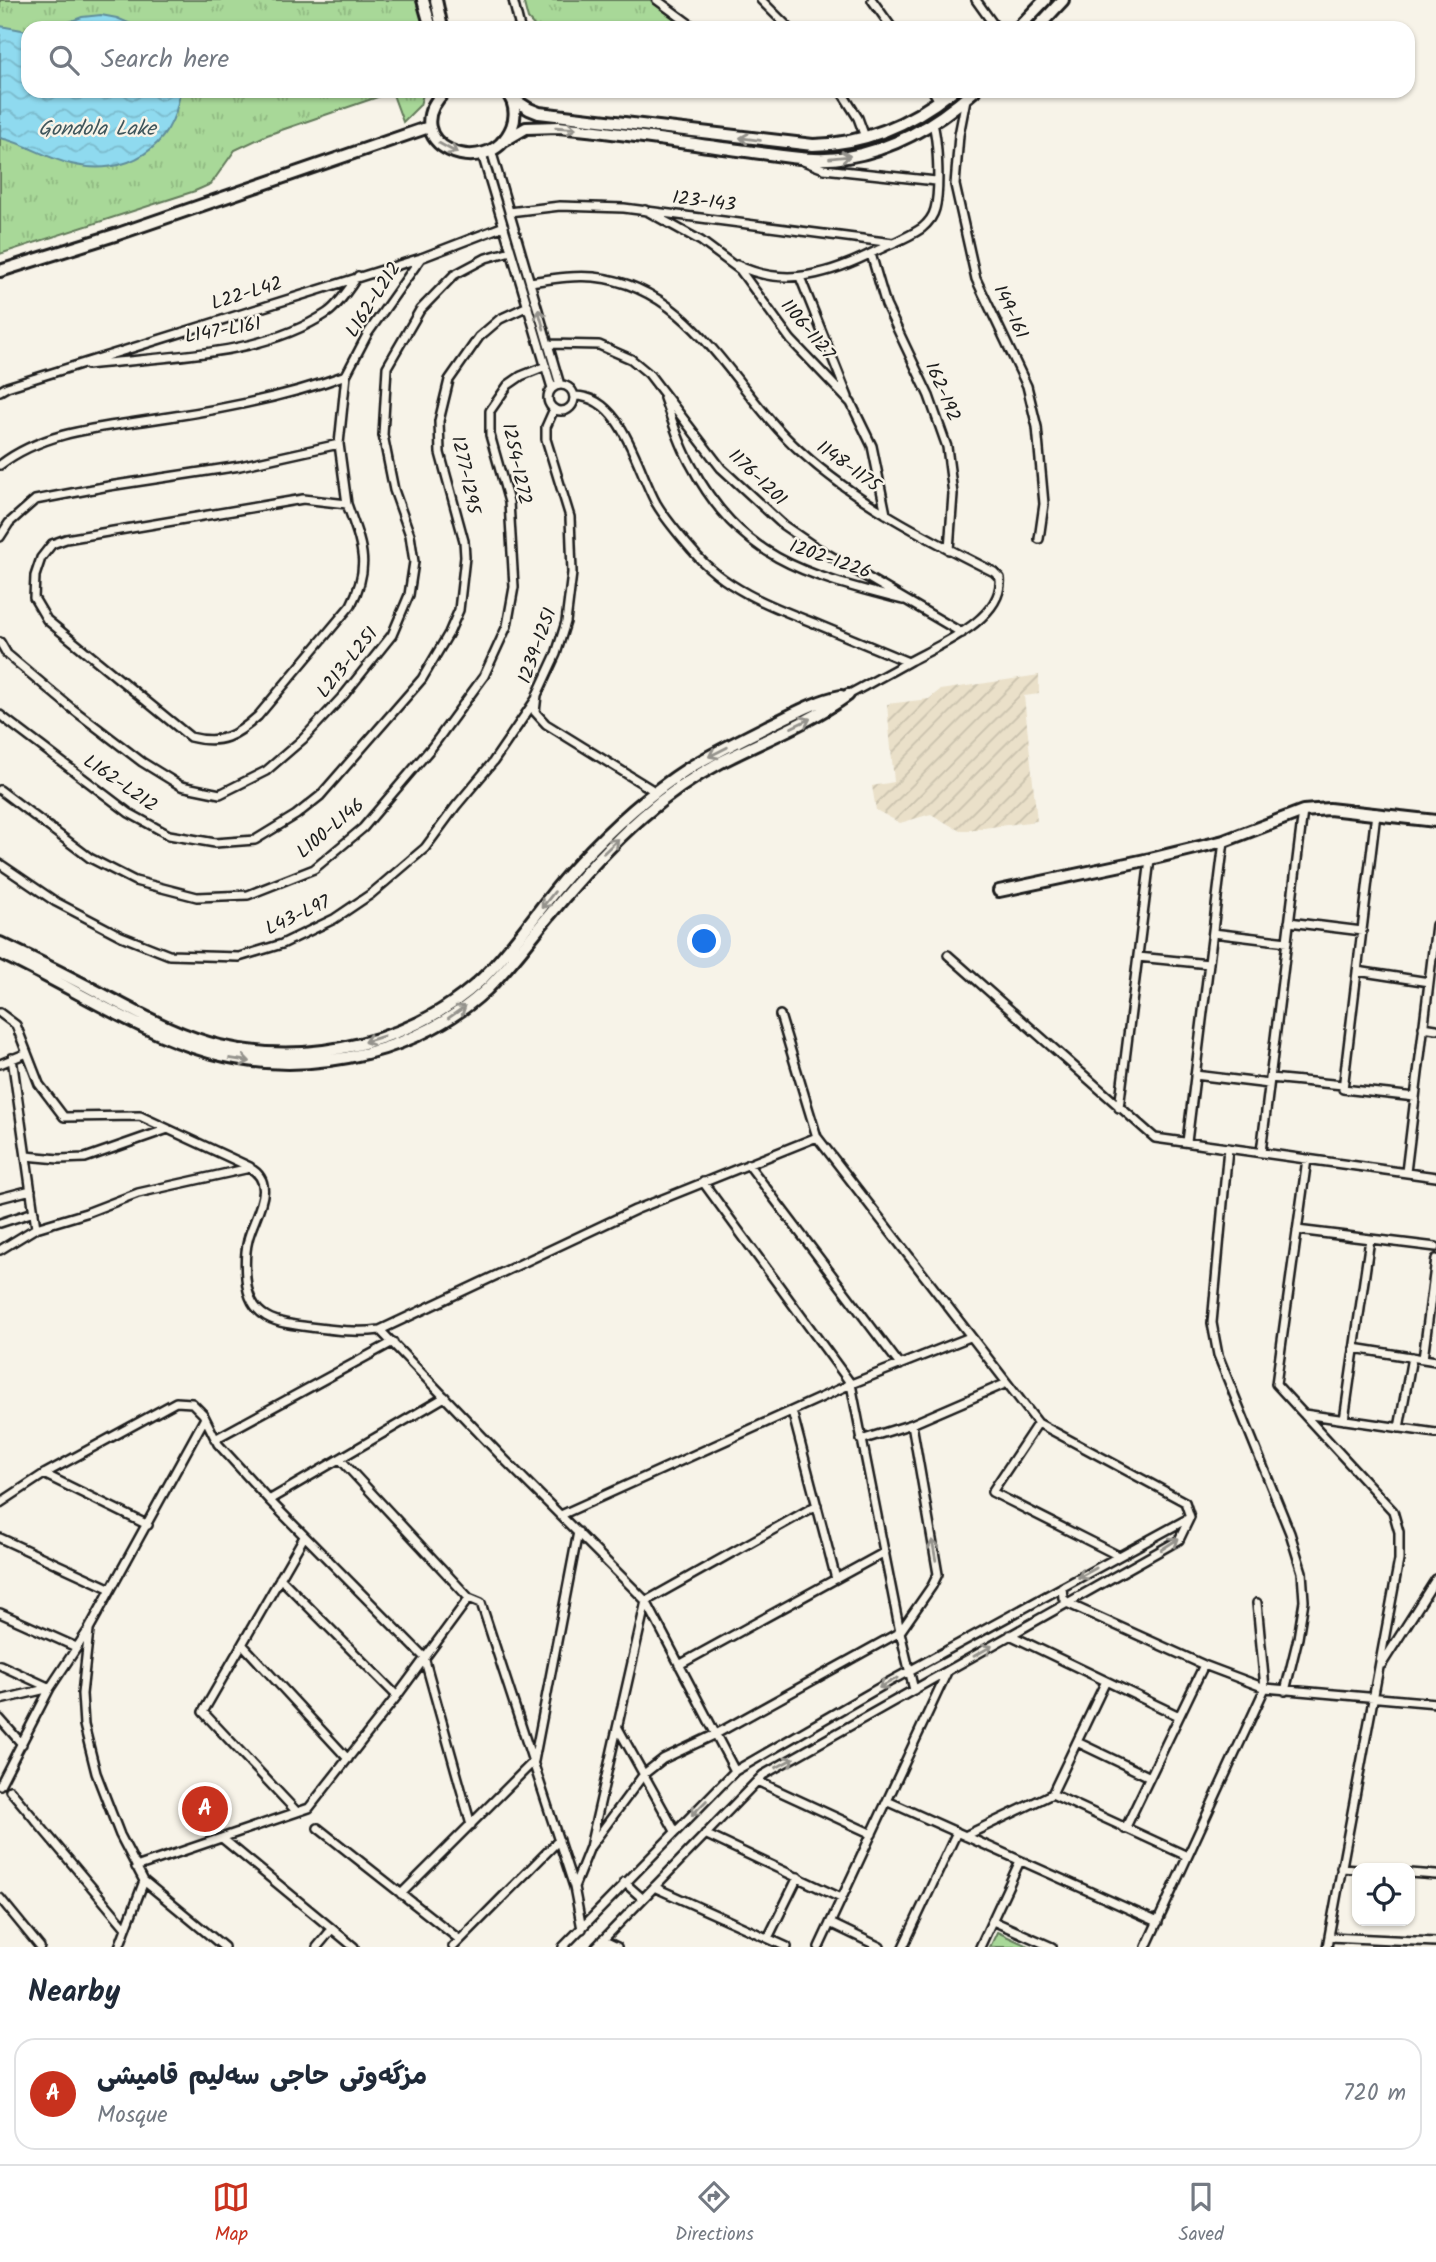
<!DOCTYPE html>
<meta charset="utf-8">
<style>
body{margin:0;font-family:Kalam,"Playpen Sans Arabic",sans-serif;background:#f2f2f3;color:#1f2937}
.controls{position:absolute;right:21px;bottom:21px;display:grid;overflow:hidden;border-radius:14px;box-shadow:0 2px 5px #0004}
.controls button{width:63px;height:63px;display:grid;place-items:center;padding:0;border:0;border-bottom:2px solid #e0e1e3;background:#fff;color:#1f2937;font:35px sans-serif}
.you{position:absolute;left:705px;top:942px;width:24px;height:24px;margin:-18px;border:5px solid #fff;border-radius:50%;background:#1a73e8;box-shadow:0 0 0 10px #1a73e833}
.badge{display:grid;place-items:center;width:46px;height:46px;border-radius:50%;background:#c8321e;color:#fff;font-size:23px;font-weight:700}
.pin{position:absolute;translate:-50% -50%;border:4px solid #fff;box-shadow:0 2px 7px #0006}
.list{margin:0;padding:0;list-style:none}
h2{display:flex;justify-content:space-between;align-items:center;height:91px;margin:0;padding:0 28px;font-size:30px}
h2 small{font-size:23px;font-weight:400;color:#747a83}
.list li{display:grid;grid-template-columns:46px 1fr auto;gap:21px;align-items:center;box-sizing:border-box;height:112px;margin:0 14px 14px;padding:0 14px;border:2px solid #e0e1e3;border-radius:21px}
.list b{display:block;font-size:26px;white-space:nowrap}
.list p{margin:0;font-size:23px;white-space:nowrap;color:#747a83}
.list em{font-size:23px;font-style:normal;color:#747a83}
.icon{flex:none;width:38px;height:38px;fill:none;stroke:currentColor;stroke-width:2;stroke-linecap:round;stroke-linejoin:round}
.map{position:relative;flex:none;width:1436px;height:1947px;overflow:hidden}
.search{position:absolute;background:#fff;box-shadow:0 2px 5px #0004;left:21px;right:21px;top:21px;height:77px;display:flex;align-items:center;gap:18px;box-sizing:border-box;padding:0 24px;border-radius:21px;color:#747a83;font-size:26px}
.sheet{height:217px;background:#fff}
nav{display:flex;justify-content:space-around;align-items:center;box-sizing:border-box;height:98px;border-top:2px solid #e0e1e3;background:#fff;font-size:19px;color:#747a83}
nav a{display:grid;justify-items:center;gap:4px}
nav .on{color:#c8321e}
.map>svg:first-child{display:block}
</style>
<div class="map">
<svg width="1436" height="1947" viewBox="0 0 1436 1947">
<defs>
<pattern id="industrial-furrows" width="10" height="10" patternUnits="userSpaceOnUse" patternTransform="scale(1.75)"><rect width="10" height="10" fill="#eae0c9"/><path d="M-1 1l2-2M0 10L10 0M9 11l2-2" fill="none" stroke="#c8c0ac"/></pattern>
<pattern id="park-tufts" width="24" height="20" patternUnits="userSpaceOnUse" patternTransform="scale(1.75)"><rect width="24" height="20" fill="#a8d898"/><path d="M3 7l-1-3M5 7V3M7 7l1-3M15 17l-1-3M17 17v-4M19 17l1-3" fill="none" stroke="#90b982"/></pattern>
<pattern id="water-waves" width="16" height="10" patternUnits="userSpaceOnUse" patternTransform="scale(1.75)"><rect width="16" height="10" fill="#8fdaef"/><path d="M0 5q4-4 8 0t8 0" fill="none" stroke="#7bbacc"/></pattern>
</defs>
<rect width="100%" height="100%" fill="#f7f3e8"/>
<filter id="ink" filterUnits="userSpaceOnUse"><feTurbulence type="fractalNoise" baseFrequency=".0143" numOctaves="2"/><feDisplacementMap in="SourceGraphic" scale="14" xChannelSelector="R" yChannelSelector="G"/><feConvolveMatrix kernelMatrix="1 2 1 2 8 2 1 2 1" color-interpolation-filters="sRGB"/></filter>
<g filter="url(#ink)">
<path fill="url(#industrial-furrows)" d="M1039 675V694L1024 696 1037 821 960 831 931 814 900 823 876 810 872 786 894 782 887 704 929 699 940 690Z"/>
<path fill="url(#park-tufts)" stroke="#627a5a" stroke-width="2" d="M0 0H417L426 28H28V91H424L420 105 403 122 392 92 267 135 235 150 211 184 195 191 0 254Z
M523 0H650L692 28H536L528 19Z
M997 1932 1030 1947H990Z"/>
<path fill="url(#water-waves)" stroke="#618e9b" stroke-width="2" d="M101 15 117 18 140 28H53L82 17Z
M0 26 28 31V91H180C174 148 126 178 71 164 46 158 25 143 0 138Z"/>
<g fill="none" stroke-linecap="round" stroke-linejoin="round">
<defs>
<path id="street" d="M513 0 520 28
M657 0 695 28
M761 0 789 28
M872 0 892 28
M976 0 996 28
M841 91 858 118 865 137
M933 91 939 101
M966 99 959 135 955 185 976 279 1027 386 1037 427 1044 504 1039 539
M491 150 560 385
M482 154 552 388
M803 161 824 169 936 181
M645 210 701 241 740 270 791 340 851 403 872 446 886 514
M509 212 560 206 624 208 893 243
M871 254 886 305 929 396 947 447 953 494 949 550
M737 265C786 289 833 273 878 250 893 243 909 237 922 228 928 223 933 217 935 209 940 191 938 142 933 124
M800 277 848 397
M530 282C551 279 572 275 594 277 694 287 733 391 800 451 856 502 926 538 994 572L1000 578C1004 619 939 645 910 661 889 673 868 684 848 695
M548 344 599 345 631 359 649 374 721 468 783 525 812 545 962 633
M87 365C164 356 261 357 327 313 339 305 349 288 358 276
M346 375 339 444 347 504 303 499 66 539 52 544 41 558 35 576 34 598 47 620 190 737C221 745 236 736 258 716L351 605C372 564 361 544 347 504
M548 398a13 13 0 1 1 26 0a13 13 0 1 1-26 0Z
M0 391 7 387 421 258 504 226
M574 396C622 395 637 469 656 503 666 520 679 535 692 550 723 588 770 606 814 623 845 636 877 649 908 662
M664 398C672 420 679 443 690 463 740 559 806 575 903 600
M554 409 546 427V439L570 517 572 573 566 622 556 654 537 695 535 712 546 724 656 792
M0 465C48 428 111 427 169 417 229 408 289 396 346 375L368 333 421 258
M0 537 9 523 35 500 109 486 240 466 339 444
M0 642 7 654 70 707 142 762 181 786 220 794 266 771 303 739 344 695 392 635 409 595 414 562 410 535 394 490 383 435 387 367 420 310 454 275 486 258 511 251
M0 715 129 813 169 835 215 843 255 840 296 815 320 796 422 679 449 633 459 610 465 557 464 541 440 453 439 421 449 380 479 337 500 319 528 306
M0 790 90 858 135 881 197 897 248 895 314 869 363 828 432 747 484 676 507 626 514 587 509 502 490 435V411L508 385 521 376 546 366
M1376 813 1343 1089 1415 1097
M0 864 56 902 121 936 169 955 239 957 282 944 334 919 371 894 425 848 456 806 493 762 536 699
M1289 922 1362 931
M1213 933 1287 942
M948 955 1155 1138 1436 1177
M1138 957 1209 964
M1357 971 1429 982
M0 1013 16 1025 39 1084 64 1117 140 1116 250 1167
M1423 1027 1436 1029
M12 1058 36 1228
M0 1064 27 1053
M1195 1075 1269 1084
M1270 1078 1343 1085
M1119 1108 1150 859
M1187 1142 1224 841
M1228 1148 1212 1323 1218 1355 1290 1533 1302 1572 1304 1601 1298 1638 1285 1691
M1261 1152 1303 811
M26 1156 59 1159 85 1158 168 1129
M1307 1159 1276 1384 1393 1511 1399 1532V1560L1327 1947
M748 1164 900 1365
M1406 1172 1436 925
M703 1182 851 1384 900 1632 914 1690
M0 1198 31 1190
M0 1223 34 1212
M1297 1230 1436 1247
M0 1250 36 1228 86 1213 138 1193 250 1168C279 1184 253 1217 248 1240 245 1252 245 1266 246 1278 249 1319 276 1323 310 1327 334 1330 357 1333 380 1330L635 1210 817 1137
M380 1330 505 1460 646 1601 735 1771
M1354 1348 1436 1361
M1423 1359 1436 1259
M792 1411 836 1579
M1304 1414 1436 1433
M1344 1420 1370 1239
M1038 1423 992 1492 1119 1556
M1399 1428 1412 1357
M215 1439 393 1342
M861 1440 912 1424 1007 1383
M340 1459 469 1598
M44 1474 148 1525
M269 1500 445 1397
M0 1503 44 1474 176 1402 192 1403 203 1414 218 1444 269 1500 424 1657 471 1825
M561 1515 851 1384 970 1337
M0 1538 111 1589
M280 1578 397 1696
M1062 1587 1063 1598 1069 1604 1204 1665 1265 1688 1436 1703
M0 1613 76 1647
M89 1630 82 1694 84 1725 96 1773 120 1835 144 1881 224 1947
M1010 1635 1179 1716
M243 1645 348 1759
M1382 1664 1436 1579
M0 1665 50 1688 0 1700
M679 1665 885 1552
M0 1719 22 1744
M618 1728 675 1831
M1077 1742 1150 1777
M757 1781 872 1834
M0 1785 50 1688 89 1629 205 1418
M10 1790 126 1928
M1052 1794 1187 1856
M887 1801 1158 1922
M297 1812 203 1712 304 1537
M318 1828 460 1940
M1125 1829 1204 1665
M705 1834 841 1898
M965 1836 1052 1794 1106 1681
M222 1838 354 1947
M590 1847 644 1774 663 1759 716 1734 900 1632 932 1586 938 1574 912 1424
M136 1867 309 1808 397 1696 469 1598 481 1603 574 1887 582 1929
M1341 1868 1357 1869
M1410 1873 1436 1875
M624 1882 642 1898
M574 1887 590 1847 646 1601 817 1505
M654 1887 787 1947
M401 1894 534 1761 578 1532
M0 1898 40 1947
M993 1921 1052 1947
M830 1923 880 1947
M1329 1937 1436 1942
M768 1938 798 1877
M602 1940 617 1947
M119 1947 144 1881
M317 1947 332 1929
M453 1947 559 1840
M563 1947 735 1771 889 1682 1189 1518
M596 1947 763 1775 1179 1540 1190 1517 1185 1502 1038 1423 817 1137 780 1015
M819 1947 947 1672
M903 1947 957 1832
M980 1947 1020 1861
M1146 1947 1265 1688 1257 1603"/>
<path id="secondary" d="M423 0 431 28
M436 0 442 28
M1018 28 1045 0
M1037 28 1063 0
M445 91C392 143 488 185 512 127 517 114 514 101 506 91
M510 97 529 109 539 113 813 145C865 144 912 123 952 91
M502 142 526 128 559 127C622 133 684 143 746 151 779 155 814 163 847 157 896 149 938 123 974 91
M0 271 118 234 429 127
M999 891 1150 859 1224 841 1303 811 1329 809 1436 821
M0 943C38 961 76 980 113 1000 147 1018 182 1037 220 1046 309 1067 414 1043 482 979 517 945 543 901 577 865 610 829 647 795 689 768 714 753 741 740 768 726 792 715 815 701 841 696
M0 953C129 1014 213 1091 367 1053 411 1042 454 1020 487 989 511 965 530 938 552 912 580 878 610 845 643 816 667 795 693 777 721 762 764 740 809 723 848 695"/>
</defs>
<use href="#street" stroke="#1c1c1c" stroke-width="12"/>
<use href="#secondary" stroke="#1c1c1c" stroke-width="16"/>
<use href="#street" stroke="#f7f3e8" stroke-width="7"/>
<use href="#secondary" stroke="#f7f3e8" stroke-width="10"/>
</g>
<defs><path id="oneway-shaft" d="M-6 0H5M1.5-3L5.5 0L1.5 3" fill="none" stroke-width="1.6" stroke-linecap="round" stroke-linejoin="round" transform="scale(1.75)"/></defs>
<g stroke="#94928c">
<use href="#oneway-shaft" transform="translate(566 128) rotate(4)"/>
<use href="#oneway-shaft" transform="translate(750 139) rotate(-172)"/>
<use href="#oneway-shaft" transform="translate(448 148) rotate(29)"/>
<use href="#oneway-shaft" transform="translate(840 157) rotate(-6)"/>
<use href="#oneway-shaft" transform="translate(541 319) rotate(-106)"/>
<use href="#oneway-shaft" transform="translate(801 723) rotate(-26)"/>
<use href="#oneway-shaft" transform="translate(718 752) rotate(153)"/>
<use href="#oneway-shaft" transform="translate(611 846) rotate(-44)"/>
<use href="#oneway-shaft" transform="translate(548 900) rotate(128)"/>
<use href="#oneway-shaft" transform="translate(457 1012) rotate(-35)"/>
<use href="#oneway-shaft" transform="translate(374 1039) rotate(163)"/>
<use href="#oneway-shaft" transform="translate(240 1060) rotate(9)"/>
<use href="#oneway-shaft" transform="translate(1170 1544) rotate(-33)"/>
<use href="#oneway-shaft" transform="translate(934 1550) rotate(-100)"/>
<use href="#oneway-shaft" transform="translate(1087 1573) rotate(151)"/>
<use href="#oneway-shaft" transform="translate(983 1651) rotate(-30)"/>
<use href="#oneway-shaft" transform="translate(888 1683) rotate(151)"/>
<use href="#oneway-shaft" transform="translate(785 1763) rotate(-29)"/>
<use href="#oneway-shaft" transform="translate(699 1808) rotate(135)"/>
</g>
</g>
<g text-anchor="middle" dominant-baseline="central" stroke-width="5" stroke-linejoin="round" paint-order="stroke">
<g font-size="19" fill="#1c1c1c" stroke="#f7f3e8">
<text transform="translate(704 202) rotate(7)">I23-I43</text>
<text transform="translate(247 294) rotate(-17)">L22-L42</text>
<text transform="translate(374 300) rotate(-57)">L162-L212</text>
<text transform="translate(1010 312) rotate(65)">I49-I61</text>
<text transform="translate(807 330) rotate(50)">I106-I127</text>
<text transform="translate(223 331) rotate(-10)">L147-L161</text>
<text transform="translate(942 392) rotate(67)">I62-I92</text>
<text transform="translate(516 464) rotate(78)">I254-I272</text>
<text transform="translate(848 467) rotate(36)">I148-I175</text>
<text transform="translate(465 475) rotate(78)">I277-I295</text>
<text transform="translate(757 478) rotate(44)">I176-I201</text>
<text transform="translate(830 560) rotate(19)">I202-I226</text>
<text transform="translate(538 646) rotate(-70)">I239-I251</text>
<text transform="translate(348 663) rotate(-51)">L213-L251</text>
<text transform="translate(120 784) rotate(35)">L162-L212</text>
<text transform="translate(331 829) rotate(-40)">L100-L146</text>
<text transform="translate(298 916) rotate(-25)">L43-L97</text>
</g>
<g font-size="21" font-style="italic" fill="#3e555b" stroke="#f7f3e8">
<text x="97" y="129">Gondola Lake</text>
</g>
</g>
</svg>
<div class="controls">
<button><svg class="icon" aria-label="locate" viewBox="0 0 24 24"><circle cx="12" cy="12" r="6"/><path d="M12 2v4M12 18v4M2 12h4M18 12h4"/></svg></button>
</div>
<div class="you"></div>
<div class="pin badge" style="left:205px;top:1809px">A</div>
<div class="search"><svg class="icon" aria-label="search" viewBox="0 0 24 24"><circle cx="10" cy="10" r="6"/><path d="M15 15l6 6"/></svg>Search here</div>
</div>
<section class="sheet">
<h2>Nearby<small></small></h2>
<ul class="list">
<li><span class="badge">A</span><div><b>مزگەوتی حاجی سەلیم قامیشی</b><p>Mosque</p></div><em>720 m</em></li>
</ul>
</section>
<nav>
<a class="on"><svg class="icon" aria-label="map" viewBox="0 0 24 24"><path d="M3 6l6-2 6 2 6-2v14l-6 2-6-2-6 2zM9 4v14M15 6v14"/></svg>Map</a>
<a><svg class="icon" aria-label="directions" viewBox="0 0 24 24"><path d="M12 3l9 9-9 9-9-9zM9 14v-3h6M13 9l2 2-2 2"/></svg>Directions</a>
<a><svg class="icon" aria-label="saved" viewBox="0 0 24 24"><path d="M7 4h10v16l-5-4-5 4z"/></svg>Saved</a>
</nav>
